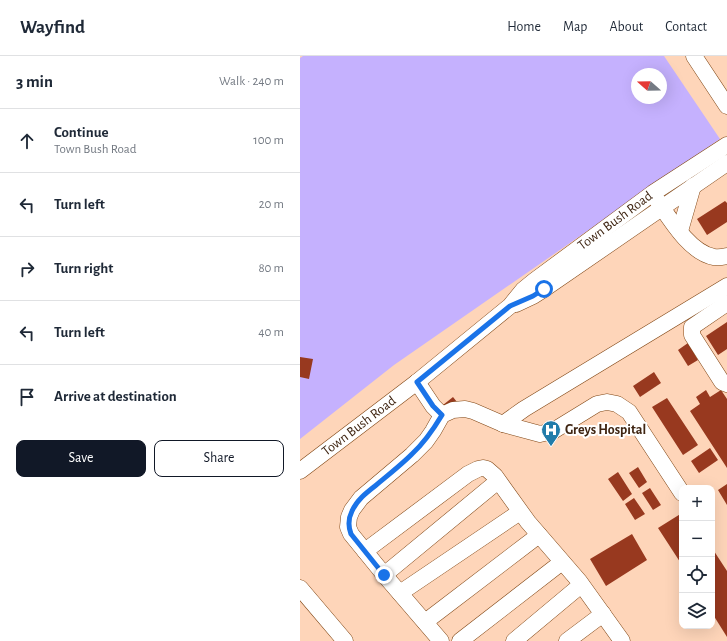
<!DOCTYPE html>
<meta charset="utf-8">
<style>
body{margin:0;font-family:"Alegreya Sans",sans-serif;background:#f2f2f3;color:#1f2937}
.controls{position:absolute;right:12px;bottom:12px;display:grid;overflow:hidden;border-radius:8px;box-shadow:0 4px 16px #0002}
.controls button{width:36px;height:36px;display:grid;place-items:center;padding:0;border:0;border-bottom:1px solid #e0e1e3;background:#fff;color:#1f2937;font:20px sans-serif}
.compass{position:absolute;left:331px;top:12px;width:36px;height:36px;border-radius:50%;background:#fff;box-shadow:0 4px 16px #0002;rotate:290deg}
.stop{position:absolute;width:12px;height:12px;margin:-9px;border:3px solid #1a73e8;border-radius:50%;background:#fff}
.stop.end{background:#1a73e8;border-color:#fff;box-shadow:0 1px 4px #0008}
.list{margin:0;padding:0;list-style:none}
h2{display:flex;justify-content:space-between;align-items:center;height:52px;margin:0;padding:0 16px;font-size:17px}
h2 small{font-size:13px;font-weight:400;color:#747a83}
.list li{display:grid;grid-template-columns:26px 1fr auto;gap:12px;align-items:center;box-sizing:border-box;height:64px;padding:0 16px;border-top:1px solid #e0e1e3}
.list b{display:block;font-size:15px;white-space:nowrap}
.list p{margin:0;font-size:13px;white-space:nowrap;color:#747a83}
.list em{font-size:13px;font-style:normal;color:#747a83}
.actions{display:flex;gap:8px;padding:12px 16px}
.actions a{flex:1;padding:9px 0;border:1px solid #111827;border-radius:8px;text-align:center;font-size:14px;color:#111827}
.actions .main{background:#111827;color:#fff}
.icon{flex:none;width:22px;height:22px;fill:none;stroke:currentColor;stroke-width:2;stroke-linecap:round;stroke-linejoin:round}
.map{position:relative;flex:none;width:427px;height:585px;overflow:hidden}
header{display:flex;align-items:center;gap:24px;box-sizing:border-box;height:56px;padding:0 20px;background:#fff;border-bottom:1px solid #e0e1e3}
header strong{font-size:19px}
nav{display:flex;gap:22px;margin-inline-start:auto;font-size:14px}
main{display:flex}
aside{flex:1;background:#fff}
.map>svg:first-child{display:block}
</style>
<header>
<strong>Wayfind</strong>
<nav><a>Home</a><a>Map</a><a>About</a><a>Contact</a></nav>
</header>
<main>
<aside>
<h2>3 min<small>Walk · 240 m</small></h2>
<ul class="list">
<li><svg class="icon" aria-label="ahead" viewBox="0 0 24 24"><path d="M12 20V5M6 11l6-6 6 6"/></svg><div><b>Continue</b><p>Town Bush Road</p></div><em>100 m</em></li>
<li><svg class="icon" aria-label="left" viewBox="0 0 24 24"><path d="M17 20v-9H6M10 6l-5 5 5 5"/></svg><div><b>Turn left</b></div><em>20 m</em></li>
<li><svg class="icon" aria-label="right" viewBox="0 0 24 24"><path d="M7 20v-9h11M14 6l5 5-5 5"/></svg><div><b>Turn right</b></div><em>80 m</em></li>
<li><svg class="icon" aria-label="left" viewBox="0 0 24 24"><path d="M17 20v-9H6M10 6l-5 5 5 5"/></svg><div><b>Turn left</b></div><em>40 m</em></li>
<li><svg class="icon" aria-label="arrive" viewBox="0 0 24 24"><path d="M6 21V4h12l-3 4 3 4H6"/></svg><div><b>Arrive at destination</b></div></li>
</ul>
<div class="actions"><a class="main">Save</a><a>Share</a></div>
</aside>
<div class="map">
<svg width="427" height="585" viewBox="0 0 427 585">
<rect width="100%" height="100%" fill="#fed5b9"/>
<path fill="#c5b1fe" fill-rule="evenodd" d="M3 0H364L420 83 94 309 0 383V2ZM337 18H361V42H337Z"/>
<path fill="#98391f" d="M425 145 427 147V166L407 179 397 163Z
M427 266V293L418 299 406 280Z
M388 287 398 304 388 310 378 294Z
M0 301 13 303 9 323 0 321Z
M354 316 361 327 340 341 333 330Z
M406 334 410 341 421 334 427 343V412L390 355 400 348 396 341Z
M153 341 157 346 146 353 143 349Z
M367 342 398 389 383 399 352 351Z
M410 392 418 404 399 417 391 405Z
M338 411 347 426 339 432 329 417Z
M318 416 332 438 323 445 308 423Z
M427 428V449L418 434Z
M350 432 361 449 353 454 342 437Z
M334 442 345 458 335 464 325 448Z
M382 457V509L358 472Z
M332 478 347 504 306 530 290 503Z
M412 492 427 515V581L412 557Z"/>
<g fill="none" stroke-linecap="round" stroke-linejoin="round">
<defs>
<g id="minor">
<path d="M394 0 427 50"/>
<path d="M357 144C370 163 390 197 414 201 419 202 423 201 427 200"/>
<path d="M380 175 393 130"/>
<path d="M427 247 392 271V279L422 326 427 328"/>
<path d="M216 248 233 240 244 233 427 107"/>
<path d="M117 326 133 350 142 359"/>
<path d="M203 368 224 353 427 230"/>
<path id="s1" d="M0 415 117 326 210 250 223 234 234 225 353 137 427 89"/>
<path d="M65 495 168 418 178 413 183 412 187 413 195 420 228 466 279 525 322 585"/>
<path d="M84 519 198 425"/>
<path d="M0 532 45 585"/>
<path d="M100 537 220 456"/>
<path d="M125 566 239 479"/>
<path d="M141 585 86 521 51 478 48 471 49 461 52 454 61 442 112 399 126 385 133 375 142 359 153 354 165 353 173 355 203 368 240 378 253 375 297 348 307 346 317 348 329 356 382 437"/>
<path d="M160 585 262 506"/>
<path d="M214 585 281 529"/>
<path d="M267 585 303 558"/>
</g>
</defs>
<use href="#minor" stroke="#804614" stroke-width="17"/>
<use href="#minor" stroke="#fff" stroke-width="16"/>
</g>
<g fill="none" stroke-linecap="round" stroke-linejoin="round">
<path stroke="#1a73e8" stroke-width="5" d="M84 519 51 478C48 470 48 463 52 455 57 444 66 437 75 430 87 420 101 409 112 398 125 386 133 374 142 359L133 350 117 326 210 250 233 240 244 233"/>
</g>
<defs>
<symbol id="hospital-pin" viewBox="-11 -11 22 30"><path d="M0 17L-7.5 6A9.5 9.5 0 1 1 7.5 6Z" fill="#217caa" stroke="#fff"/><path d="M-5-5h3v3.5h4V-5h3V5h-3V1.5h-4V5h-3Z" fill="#fff"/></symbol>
</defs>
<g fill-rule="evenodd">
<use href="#hospital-pin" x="240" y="363" width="22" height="30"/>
</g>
<g text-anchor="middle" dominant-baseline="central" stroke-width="4" stroke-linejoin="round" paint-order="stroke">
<g font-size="14" fill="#3f2512" stroke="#fff">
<text stroke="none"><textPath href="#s1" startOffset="403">Town Bush Road</textPath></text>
<text stroke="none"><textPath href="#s1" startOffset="74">Town Bush Road</textPath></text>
</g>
<g font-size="14" font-weight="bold" fill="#3f2512" stroke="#fff" text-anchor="start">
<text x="265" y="374">Greys Hospital</text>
</g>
</g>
</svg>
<div class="controls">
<button>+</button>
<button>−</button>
<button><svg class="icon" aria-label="locate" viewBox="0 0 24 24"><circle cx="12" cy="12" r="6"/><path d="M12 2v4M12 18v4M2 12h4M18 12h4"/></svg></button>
<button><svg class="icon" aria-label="layers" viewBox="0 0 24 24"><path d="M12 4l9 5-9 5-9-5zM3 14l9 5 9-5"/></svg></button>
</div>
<svg class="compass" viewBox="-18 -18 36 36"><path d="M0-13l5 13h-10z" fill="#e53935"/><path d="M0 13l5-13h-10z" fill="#747a83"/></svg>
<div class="stop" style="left:244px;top:233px"></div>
<div class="stop end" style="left:84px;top:519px"></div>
</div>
</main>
